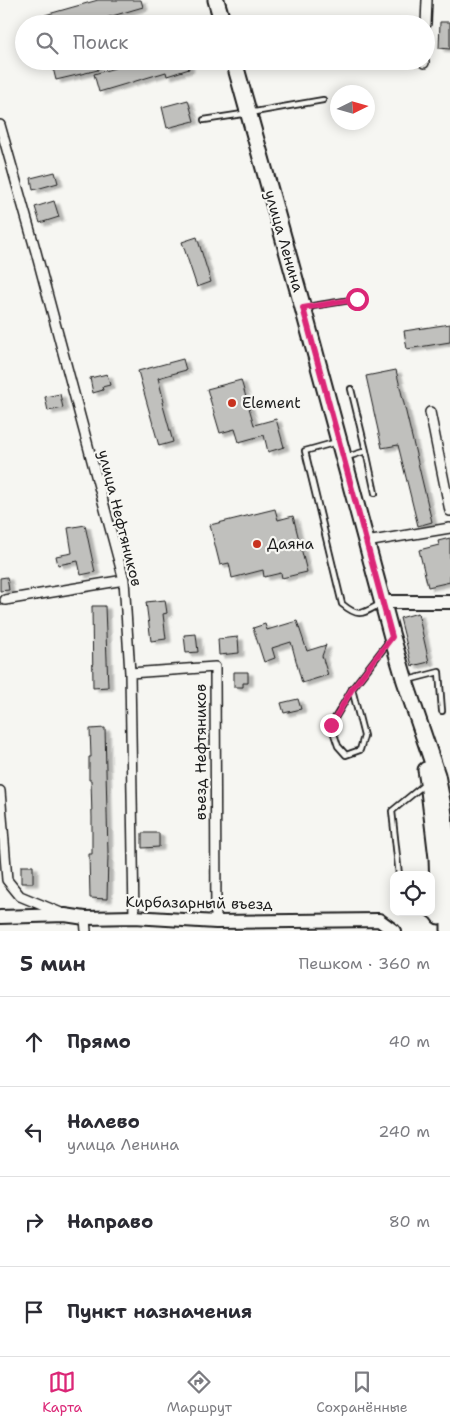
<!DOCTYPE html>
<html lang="ru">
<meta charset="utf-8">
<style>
body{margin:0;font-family:"Shantell Sans",sans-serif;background:#f7f7f7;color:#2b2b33}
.controls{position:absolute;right:15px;bottom:15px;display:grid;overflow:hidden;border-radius:10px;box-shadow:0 2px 12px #0003}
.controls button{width:45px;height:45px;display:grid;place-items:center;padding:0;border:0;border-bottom:1px solid #e1e1e2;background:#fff;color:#2b2b33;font:25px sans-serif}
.compass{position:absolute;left:330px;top:85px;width:45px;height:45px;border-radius:50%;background:#fff;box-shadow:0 2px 12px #0003;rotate:85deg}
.stop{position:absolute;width:15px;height:15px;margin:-11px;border:4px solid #db2777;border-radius:50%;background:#fff}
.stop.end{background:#db2777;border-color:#fff;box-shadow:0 1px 5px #0008}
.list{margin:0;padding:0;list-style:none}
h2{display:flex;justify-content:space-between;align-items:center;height:65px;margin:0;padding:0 20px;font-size:21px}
h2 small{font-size:16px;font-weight:400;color:#7c7c81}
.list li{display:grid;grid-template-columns:32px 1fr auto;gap:15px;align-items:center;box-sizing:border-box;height:90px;padding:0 20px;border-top:1px solid #e1e1e2}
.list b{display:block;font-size:19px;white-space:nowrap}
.list p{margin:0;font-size:16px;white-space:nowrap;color:#7c7c81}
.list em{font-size:16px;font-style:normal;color:#7c7c81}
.icon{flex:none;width:28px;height:28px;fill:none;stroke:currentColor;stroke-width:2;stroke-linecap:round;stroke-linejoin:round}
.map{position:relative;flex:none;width:450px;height:931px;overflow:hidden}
.search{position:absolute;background:#fff;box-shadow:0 2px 12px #0003;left:15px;right:15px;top:15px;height:55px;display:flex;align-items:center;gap:12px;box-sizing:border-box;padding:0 18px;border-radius:28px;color:#7c7c81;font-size:19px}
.sheet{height:425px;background:#fff}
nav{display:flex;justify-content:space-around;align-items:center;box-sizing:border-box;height:70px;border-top:1px solid #e1e1e2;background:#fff;font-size:14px;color:#7c7c81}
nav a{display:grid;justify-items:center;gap:2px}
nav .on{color:#db2777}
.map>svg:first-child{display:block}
</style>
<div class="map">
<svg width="450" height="931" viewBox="0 0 450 931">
<defs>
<filter id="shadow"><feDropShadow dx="5" dy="3" stdDeviation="1" flood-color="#0004"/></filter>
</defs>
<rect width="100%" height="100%" fill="#f6f6f2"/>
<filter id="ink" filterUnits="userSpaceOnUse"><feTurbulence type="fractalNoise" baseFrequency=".02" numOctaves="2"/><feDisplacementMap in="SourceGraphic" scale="10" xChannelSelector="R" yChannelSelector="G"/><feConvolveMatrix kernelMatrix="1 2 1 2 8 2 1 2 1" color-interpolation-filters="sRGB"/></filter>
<g filter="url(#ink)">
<path fill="#c0c0bd" stroke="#1c1c1c" filter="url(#shadow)" d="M98 0H141L143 7 85 24H47L45 15Z
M440 22H450V49L439 48Z
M63 61H96L98 70 56 80 52 64Z
M139 61H187L189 69 167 76 166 72 99 92 94 74Z
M188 100 194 121 167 128 162 107Z
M55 172 58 183 33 190 31 178Z
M54 201 59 217 40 223 35 207Z
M197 237 211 282 197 287 182 242Z
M450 324V342L407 349 404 331Z
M183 359 186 370 158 378 164 402H162L173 442 159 446 138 371Z
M396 370 432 522 418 526 398 445 382 448 366 376Z
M107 374 110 385 102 387 103 390 93 393 90 378Z
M241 380 254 425 276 419 284 447 268 452 264 435 239 442 235 429 220 433 207 389Z
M60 394 63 408 48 411 45 397Z
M275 509 278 520 293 516 307 572 282 578 281 573 264 577 263 570 232 578 229 563 220 565 210 525Z
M85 525 95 572 81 575 78 561 58 565 56 556 72 553 68 528Z
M450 538V582L428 587 419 550 439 545 438 541Z
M7 577 9 590 0 591V578Z
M165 600 167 613 163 614 166 639 151 641 146 602Z
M92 606H105L108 687 93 688Z
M418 613 429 662 412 666 400 618Z
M297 621 307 651 326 645 322 656 328 675 302 683 291 642 272 648 275 658 264 662 253 628 265 624 267 630Z
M196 634 198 652 186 653 184 635Z
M238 637 239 653 219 655 218 639Z
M234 672H248V683H243V687H234Z
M298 699 301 709 284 713 281 703Z
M105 728 108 854 107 899 90 898 89 854H92V818L91 780H89V757H91L90 729Z
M142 833H159V847L142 848Z
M21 866H33V883H21Z"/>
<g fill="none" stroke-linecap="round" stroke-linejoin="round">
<defs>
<path id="lane" d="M204 120 249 113 323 100
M306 307 357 299
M351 389 366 451
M337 442 305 451 342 604C359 618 362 614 380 604
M347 457 366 451 375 493
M408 680 439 672 442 711
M352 689 364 736 360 750 346 755 338 746 331 725 352 689 390 640
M399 875 392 811 425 784
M427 912 436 919"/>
<path id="street" d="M426 24 427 0
M424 63V61
M0 125 36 252 124 580 130 673 134 917
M430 412 450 511
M366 542 450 528
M5 600 124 580
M130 673 215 667 216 922
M0 791 7 880 20 896 61 913
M85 918 86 931"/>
<path id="secondary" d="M383 602H450
M0 917 65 915 85 918 134 917 216 922 379 920 394 931"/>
<path id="primary" d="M216 0 223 24
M234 61 303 308 392 637 405 681 437 775 443 807 449 863V931
M426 770 428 782 437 858 439 916"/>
</defs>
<use href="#lane" stroke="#1c1c1c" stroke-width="8"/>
<use href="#street" stroke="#1c1c1c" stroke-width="12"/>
<use href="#secondary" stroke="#1c1c1c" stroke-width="16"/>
<use href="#primary" stroke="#1c1c1c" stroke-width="19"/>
<use href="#lane" stroke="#f6f6f2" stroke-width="4.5"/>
<use href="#street" stroke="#f6f6f2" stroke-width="9"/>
<use href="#secondary" stroke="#f6f6f2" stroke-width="12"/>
<use href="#primary" stroke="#f6f6f2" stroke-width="15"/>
</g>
</g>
<g fill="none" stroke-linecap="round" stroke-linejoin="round" filter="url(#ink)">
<path stroke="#db2777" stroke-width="6" d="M331 725 352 689 392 637 303 308 357 299"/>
</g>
<g fill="#c8321e" stroke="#f6f6f2" stroke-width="2">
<circle cx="232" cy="403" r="5"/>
<circle cx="257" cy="544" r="5"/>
</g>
<g text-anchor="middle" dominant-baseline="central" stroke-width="4.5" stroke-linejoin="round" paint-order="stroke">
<g font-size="15" fill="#1c1c1c" stroke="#f6f6f2">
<text transform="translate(284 241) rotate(74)">улица Ленина</text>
<text transform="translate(120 518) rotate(76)">улица Нефтяников</text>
<text transform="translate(201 752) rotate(-90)">въезд Нефтяников</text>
<text transform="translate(199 903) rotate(1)">Кирбазарный въезд</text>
</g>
<g font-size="15" fill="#1c1c1c" stroke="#f6f6f2" text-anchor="start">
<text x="242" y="403">Element</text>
<text x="267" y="544">Даяна</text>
</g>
</g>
</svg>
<div class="controls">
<button><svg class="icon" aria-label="locate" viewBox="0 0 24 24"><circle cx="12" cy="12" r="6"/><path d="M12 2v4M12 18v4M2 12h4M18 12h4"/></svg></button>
</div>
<svg class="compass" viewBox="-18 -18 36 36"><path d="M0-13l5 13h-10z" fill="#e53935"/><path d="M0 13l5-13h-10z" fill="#7c7c81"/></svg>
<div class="stop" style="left:357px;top:299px"></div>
<div class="stop end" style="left:331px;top:725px"></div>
<div class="search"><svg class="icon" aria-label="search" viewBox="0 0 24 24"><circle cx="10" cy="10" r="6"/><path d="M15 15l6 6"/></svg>Поиск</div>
</div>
<section class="sheet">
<h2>5 мин<small>Пешком · 360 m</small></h2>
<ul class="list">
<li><svg class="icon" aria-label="ahead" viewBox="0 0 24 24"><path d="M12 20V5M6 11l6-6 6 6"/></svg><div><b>Прямо</b></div><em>40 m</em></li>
<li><svg class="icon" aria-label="left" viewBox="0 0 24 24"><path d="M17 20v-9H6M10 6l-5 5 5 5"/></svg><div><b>Налево</b><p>улица Ленина</p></div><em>240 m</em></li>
<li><svg class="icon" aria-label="right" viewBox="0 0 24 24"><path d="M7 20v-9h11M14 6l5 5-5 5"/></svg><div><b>Направо</b></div><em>80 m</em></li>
<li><svg class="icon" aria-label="arrive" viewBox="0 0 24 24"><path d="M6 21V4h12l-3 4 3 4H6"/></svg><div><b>Пункт назначения</b></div></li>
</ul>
</section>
<nav>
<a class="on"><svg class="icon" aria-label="map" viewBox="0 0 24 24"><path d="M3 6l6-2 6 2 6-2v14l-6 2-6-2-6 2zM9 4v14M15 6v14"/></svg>Карта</a>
<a><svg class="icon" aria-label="directions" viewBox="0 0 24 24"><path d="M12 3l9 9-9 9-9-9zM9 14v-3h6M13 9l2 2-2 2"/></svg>Маршрут</a>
<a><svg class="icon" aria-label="saved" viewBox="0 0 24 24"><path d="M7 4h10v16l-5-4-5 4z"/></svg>Сохранённые</a>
</nav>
